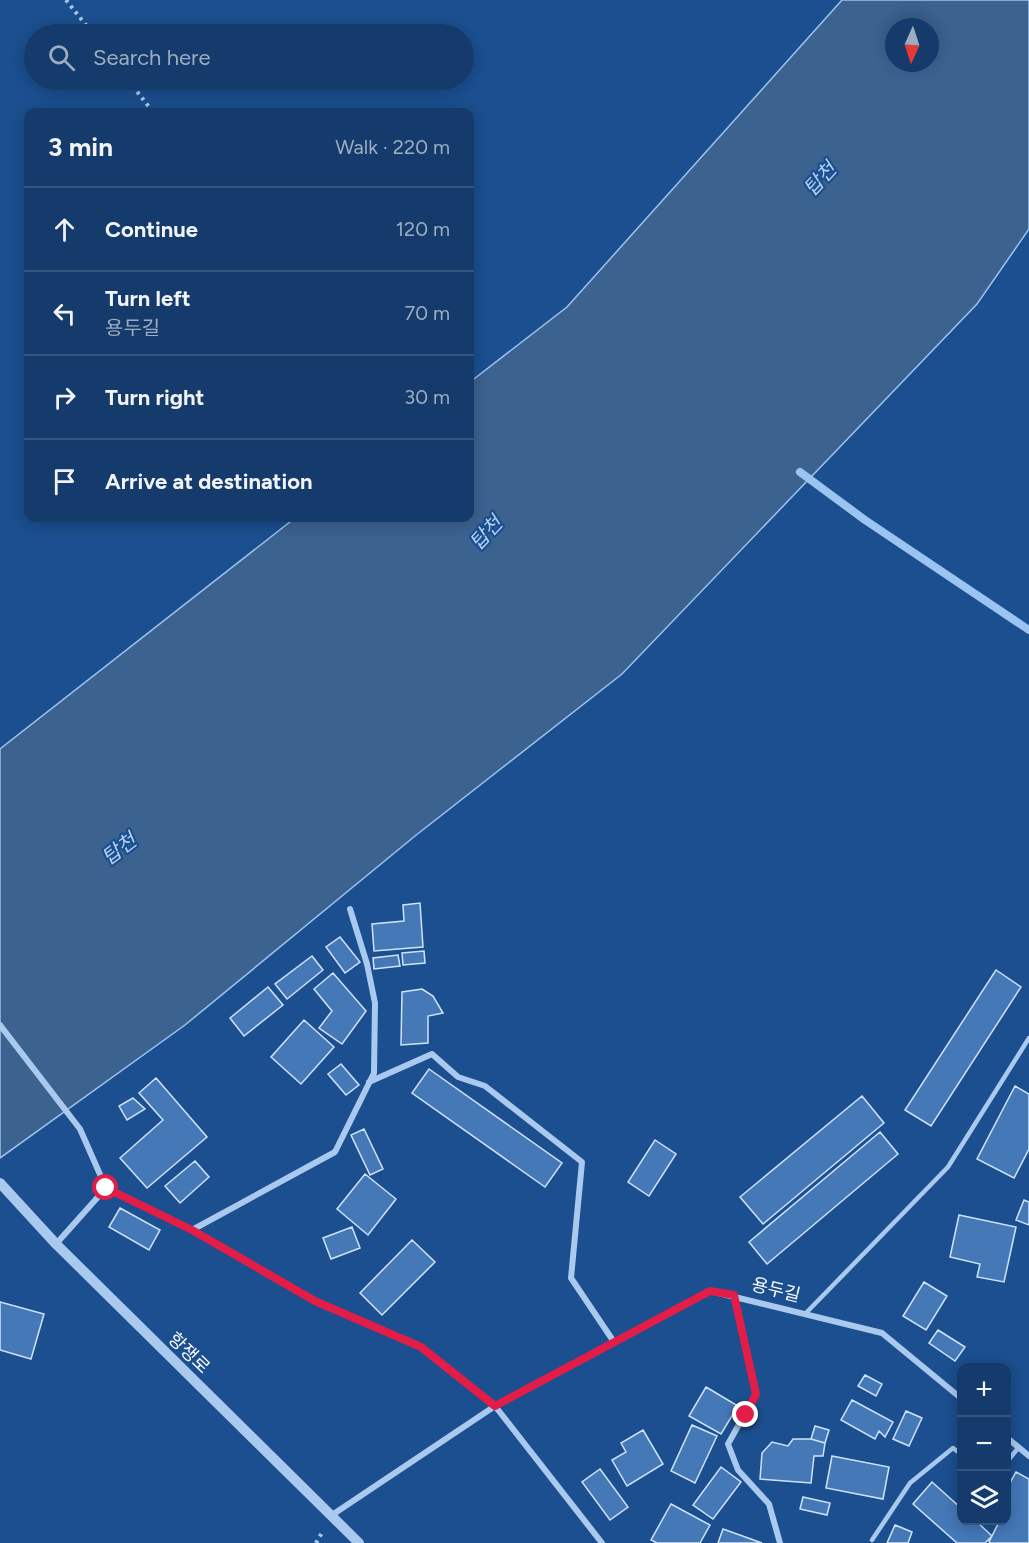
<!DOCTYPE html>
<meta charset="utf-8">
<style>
body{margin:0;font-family:Figtree,"Noto Sans KR",sans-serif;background:#1d4271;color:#f1f3f6}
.controls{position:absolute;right:18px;bottom:18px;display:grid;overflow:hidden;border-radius:12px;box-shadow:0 3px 15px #0003}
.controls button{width:54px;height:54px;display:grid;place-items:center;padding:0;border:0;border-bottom:2px solid #33557e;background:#143b6b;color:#f1f3f6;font:30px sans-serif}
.compass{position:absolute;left:885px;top:18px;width:54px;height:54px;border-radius:50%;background:#143b6b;box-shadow:0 3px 15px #0003;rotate:183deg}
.stop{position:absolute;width:18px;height:18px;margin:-14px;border:4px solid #e11d48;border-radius:50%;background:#fff}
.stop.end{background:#e11d48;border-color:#fff;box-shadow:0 2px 6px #0008}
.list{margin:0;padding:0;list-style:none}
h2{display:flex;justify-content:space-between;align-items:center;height:78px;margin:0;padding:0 24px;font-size:26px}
h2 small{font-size:20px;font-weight:400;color:#9dadc1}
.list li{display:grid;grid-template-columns:39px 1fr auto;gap:18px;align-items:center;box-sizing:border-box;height:84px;padding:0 24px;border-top:2px solid #33557e}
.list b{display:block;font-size:22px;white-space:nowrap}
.list p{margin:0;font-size:20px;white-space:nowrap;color:#9dadc1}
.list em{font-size:20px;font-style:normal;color:#9dadc1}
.icon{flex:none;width:33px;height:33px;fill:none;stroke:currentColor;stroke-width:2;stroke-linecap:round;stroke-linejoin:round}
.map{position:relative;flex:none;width:1029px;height:1543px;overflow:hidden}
.search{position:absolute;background:#143b6b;box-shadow:0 3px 15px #0003;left:24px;top:24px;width:450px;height:66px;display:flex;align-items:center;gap:15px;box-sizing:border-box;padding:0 21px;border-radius:33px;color:#9dadc1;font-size:22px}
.panel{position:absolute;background:#143b6b;box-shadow:0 3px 15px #0003;left:24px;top:108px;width:450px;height:414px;border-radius:12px}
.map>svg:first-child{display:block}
</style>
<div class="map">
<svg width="1029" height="1543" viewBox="0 0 1029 1543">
<rect width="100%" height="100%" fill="#1b4f8f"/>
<path fill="#3c6290" stroke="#9cc4f0" stroke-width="1.5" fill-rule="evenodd" d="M842 0H1029V229L977 304 622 674 415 836 185 1025 0 1158V749L295 518H470V382L567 307ZM894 27H930V63H894Z"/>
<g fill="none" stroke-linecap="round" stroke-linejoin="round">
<path stroke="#9cc4f0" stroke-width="8" d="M800 472 865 520 1029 630"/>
</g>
<path fill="#4478b7" stroke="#cfe3fa" stroke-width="1.5" d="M420 903 423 947 374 951 372 924 404 921 403 905Z
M340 937 360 962 345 973 326 947Z
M424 951 425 963 403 965 402 953Z
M398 955 400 966 374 969 373 958Z
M312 956 323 970 287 999 275 984Z
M996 970 1021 987 931 1126 905 1110Z
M333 973 366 1011 342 1044 319 1028 332 1011 314 989Z
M268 987 283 1005 244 1036 230 1018Z
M422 989 433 996 443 1013 428 1016V1043L401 1045 402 992Z
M304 1020 334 1047 301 1084 271 1057Z
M341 1064 359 1085 346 1095 328 1074Z
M429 1069 562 1163 545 1187 412 1093Z
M156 1078 207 1137 147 1188 120 1158 163 1120 139 1093Z
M1015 1086 1029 1094V1149L1014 1178 977 1159Z
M862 1096 884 1123 763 1224 740 1197Z
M133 1098 145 1109 127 1120 119 1106Z
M364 1129 383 1169 370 1175 351 1135Z
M880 1132 898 1154 767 1264 749 1242Z
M655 1140 676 1154 649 1196 628 1182Z
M195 1161 209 1177 180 1203 165 1186Z
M365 1174 396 1199 368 1235 337 1209Z
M1024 1200 1029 1202V1225L1016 1220Z
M120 1208 160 1230 149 1250 109 1227Z
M959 1215 1016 1227 1004 1282 977 1277 980 1264 950 1257Z
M352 1227 360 1248 331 1259 323 1238Z
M412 1240 435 1262 382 1315 360 1293Z
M924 1282 947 1296 926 1330 903 1316Z
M0 1302 44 1314 31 1359 0 1350Z
M938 1330 965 1347 955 1361 929 1343Z
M865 1375 882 1384 876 1396 858 1386Z
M706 1387 738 1406 721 1434 689 1416Z
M852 1400 893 1422 885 1437 879 1431 875 1439 841 1420Z
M906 1411 922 1418 909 1446 893 1439Z
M692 1425 717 1436 695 1483 671 1471Z
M815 1426 829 1430 825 1443 811 1439Z
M643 1430 663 1464 627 1486 612 1460 626 1452 621 1443Z
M793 1439H811L825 1443 823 1456H814L811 1483 760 1479 762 1453 772 1442 788 1446Z
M832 1456 889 1467 883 1499 826 1488Z
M721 1467 741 1482 713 1519 693 1505Z
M600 1469 628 1507 610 1520 582 1482Z
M1016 1472 1029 1479V1543H991L989 1542 1000 1520H1006V1490Z
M932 1482 962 1509V1520H975L992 1536 985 1543H957L913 1504Z
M803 1497 830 1503 827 1515 800 1509Z
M671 1504 710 1525 700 1543H657L651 1540Z
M895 1525 912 1532 908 1543H887Z
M723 1529 762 1543H718Z"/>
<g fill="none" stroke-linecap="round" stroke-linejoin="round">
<path stroke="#a9c9ee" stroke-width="4" stroke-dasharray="3 4.5" stroke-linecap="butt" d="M66 0 93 34
M128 80 153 112
M316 1543 323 1531"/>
<path stroke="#a9c9ee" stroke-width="4.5" d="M806 1313 948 1167 1029 1038
M1006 1463 1019 1447
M872 1540 910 1483 953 1448 962 1455"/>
<path stroke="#a9c9ee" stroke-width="6" d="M0 1025 80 1129 106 1188
M369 1082 432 1054 458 1077 485 1086 582 1162 571 1278 614 1342
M192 1230 335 1152 374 1073 375 1003 367 964 350 909
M56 1244 106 1188 192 1230 315 1301 421 1347 495 1406 602 1543
M734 1295 756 1394 728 1444 738 1470 769 1504 780 1543
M1006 1437 1029 1456
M332 1515 495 1406 710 1291 882 1333 962 1399"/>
<path stroke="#a9c9ee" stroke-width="10" d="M0 1183 56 1244 359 1543"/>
</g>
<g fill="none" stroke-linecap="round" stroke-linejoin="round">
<path stroke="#e11d48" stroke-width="8" d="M106 1188 192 1230 315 1301 421 1347 495 1406 710 1291 734 1295 756 1394 746 1415"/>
</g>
<g text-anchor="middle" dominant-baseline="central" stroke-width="4.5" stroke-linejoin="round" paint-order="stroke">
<g font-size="18" fill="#fff" stroke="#1b4f8f">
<text transform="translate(776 1290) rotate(14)">용두길</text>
<text transform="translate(189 1353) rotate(44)">항쟁로</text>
</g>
<g font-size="20" font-style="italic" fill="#b5d3f5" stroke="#1b4f8f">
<text transform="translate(820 179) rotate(-47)">탑천</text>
<text transform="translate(486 533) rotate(-47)">탑천</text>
<text transform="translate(119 849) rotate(-37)">탑천</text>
</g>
</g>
</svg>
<div class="controls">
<button>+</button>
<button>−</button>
<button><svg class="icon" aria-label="layers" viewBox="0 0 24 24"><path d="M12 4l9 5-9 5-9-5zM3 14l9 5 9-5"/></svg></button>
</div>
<svg class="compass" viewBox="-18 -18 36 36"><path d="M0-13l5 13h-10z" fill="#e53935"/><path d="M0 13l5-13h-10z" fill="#9dadc1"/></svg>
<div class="stop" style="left:106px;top:1188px"></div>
<div class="stop end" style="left:746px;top:1415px"></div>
<div class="search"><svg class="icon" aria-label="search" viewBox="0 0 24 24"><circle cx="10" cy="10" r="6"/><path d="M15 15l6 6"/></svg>Search here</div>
<section class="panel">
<h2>3 min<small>Walk · 220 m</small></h2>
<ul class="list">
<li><svg class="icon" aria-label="ahead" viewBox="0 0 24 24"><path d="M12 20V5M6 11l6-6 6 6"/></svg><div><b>Continue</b></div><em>120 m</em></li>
<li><svg class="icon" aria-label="left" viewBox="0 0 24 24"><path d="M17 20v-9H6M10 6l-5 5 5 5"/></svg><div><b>Turn left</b><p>용두길</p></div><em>70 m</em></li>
<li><svg class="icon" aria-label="right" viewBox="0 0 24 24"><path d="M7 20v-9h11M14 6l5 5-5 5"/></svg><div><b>Turn right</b></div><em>30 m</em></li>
<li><svg class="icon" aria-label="arrive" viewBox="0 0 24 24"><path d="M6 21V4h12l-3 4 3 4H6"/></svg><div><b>Arrive at destination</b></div></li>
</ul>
</section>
</div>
